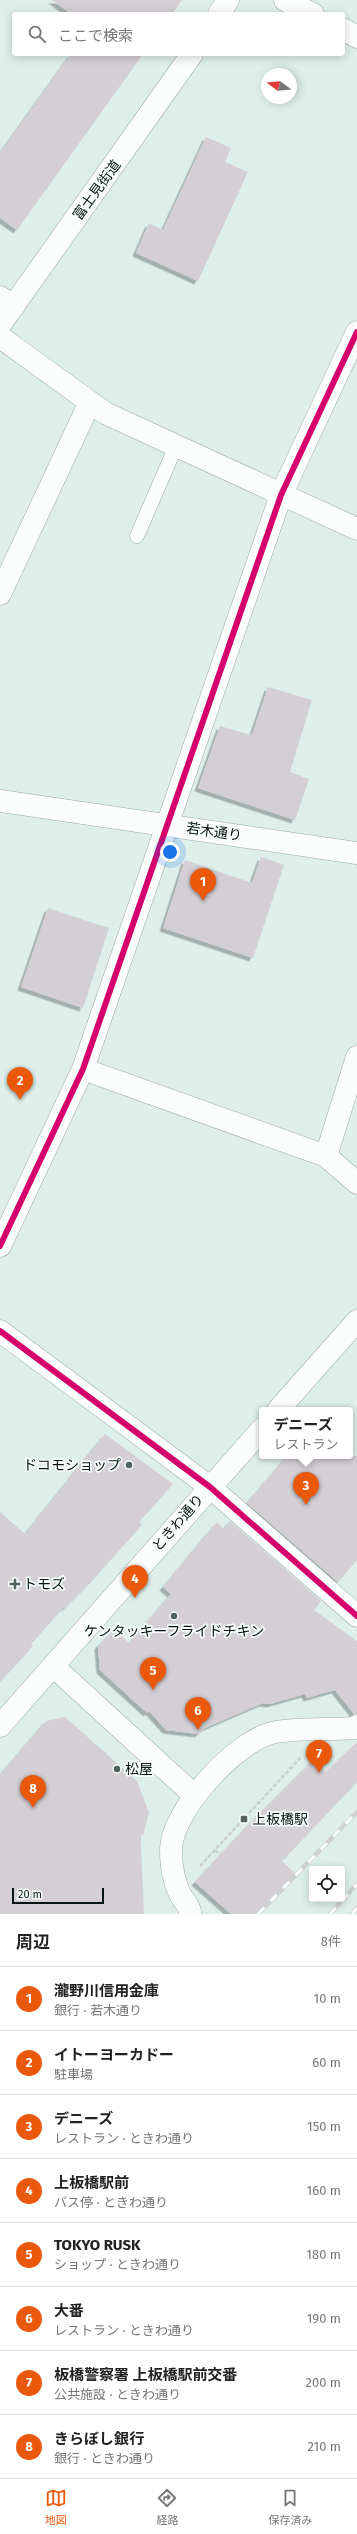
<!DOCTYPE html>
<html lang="ja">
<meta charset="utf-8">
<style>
body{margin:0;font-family:"Fira Sans","Noto Sans JP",sans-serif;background:#f6f6f6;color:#222}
.controls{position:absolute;right:12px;bottom:12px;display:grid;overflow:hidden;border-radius:4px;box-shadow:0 2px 10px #0003}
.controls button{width:36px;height:36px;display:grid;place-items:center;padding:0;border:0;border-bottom:1px solid #e0e0e0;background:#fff;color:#222;font:20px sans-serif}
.compass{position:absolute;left:261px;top:68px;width:36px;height:36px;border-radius:50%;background:#fff;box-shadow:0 2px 10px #0003;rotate:286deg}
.scale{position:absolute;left:12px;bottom:10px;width:92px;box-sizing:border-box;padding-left:4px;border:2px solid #081411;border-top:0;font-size:11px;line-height:14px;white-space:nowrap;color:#081411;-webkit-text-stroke:3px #f7fefb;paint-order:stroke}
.you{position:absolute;left:170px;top:852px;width:14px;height:14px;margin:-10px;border:3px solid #fff;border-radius:50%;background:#1a73e8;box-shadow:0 0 0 6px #1a73e833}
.badge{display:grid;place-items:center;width:26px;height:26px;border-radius:50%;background:#ea580c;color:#fff;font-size:13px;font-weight:700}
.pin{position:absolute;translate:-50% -33px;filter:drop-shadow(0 1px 2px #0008)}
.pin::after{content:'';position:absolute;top:21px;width:14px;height:12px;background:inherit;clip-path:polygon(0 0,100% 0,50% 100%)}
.popup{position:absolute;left:259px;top:1407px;width:94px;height:52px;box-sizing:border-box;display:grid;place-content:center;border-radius:4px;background:#fff;filter:drop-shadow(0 1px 3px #0005);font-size:13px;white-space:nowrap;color:#767676}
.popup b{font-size:15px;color:#222}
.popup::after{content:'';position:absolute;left:50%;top:100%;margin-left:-8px;border:8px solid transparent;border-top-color:#fff}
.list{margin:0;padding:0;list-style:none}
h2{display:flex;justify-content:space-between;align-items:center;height:52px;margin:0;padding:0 16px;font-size:17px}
h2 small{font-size:13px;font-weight:400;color:#767676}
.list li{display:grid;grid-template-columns:26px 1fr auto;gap:12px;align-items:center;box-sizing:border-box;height:64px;padding:0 16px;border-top:1px solid #e0e0e0}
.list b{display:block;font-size:15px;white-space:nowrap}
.list p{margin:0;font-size:13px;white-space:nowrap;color:#767676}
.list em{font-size:13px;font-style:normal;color:#767676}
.icon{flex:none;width:22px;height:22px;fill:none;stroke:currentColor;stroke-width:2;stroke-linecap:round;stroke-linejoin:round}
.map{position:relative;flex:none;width:357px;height:1914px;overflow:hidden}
.search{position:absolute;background:#fff;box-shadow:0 2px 10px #0003;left:12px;right:12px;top:12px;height:44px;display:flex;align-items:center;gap:10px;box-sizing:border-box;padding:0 14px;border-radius:4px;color:#767676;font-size:15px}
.sheet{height:564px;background:#fff}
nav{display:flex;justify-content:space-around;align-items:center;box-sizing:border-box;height:56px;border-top:1px solid #e0e0e0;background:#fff;font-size:11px;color:#767676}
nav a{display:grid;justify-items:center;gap:2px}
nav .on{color:#ea580c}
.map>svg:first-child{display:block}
</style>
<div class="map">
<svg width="357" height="1914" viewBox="0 0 357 1914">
<defs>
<filter id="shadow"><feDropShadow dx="-3.5" dy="3.5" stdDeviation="0" flood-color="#0004"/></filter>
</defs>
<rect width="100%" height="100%" fill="#deefea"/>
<path fill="#d4cfd5" filter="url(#shadow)" d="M52 0H182L172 14H71Z
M71 54H143L17 230 0 218V153Z
M206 137 231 148 225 162 248 172 198 281 136 253 149 223 163 230Z
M268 687 312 700 290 772 309 779 295 820 198 788 220 726 252 735Z
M261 857 284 865 253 958 163 928 185 860 252 883Z
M48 908 109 928 83 1008 21 987Z
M105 1434 173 1484 139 1522 142 1525 89 1584 65 1608 64 1607 31 1644 33 1646 0 1682V1512L25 1534Z
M287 1456H357V1560L338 1582 247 1503Z
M230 1521 321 1601 314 1610 357 1641V1714H354L335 1690 307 1698 305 1694 270 1704 263 1703 205 1728 198 1734 166 1730 149 1711 147 1713 100 1670 98 1646 114 1629 129 1643 171 1594 163 1587 217 1522 224 1529Z
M65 1717 137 1781 149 1813 143 1836 141 1834V1847L144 1914H0V1775L46 1721Z
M357 1742V1782L282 1861 296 1874 260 1914H231L195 1882 246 1827 313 1760 326 1772Z"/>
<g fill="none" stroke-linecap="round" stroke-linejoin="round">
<defs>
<path id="service" d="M137 536 176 446"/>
<path id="minor" d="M285 0 313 14
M343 29 357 37
M0 297 14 306
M0 337 105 413 357 529
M0 594 90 402
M83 1069 326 1156 357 1183
M326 1156 357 1057
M0 1246 83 1069 281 495 357 332
M0 1331 210 1487 357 1616
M190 1914C191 1908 184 1901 181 1896 173 1881 171 1865 171 1849 172 1810 238 1738 276 1732 301 1728 329 1730 355 1728L357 1726"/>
<path id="tertiary" d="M219 14 228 0
M0 325 192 54
M0 801 357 853
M278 1410 357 1321
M53 1666 195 1796
M0 1726 262 1429"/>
</defs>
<use href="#service" stroke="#9daaa6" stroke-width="15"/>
<use href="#minor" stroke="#9daaa6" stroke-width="23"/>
<use href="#tertiary" stroke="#9daaa6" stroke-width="23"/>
<path stroke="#cad0ce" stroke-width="2.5" stroke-dasharray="4 2" stroke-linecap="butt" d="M215 1850 220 1855
M200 1866 301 1757"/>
<use href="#service" stroke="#fafdfc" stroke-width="14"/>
<use href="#minor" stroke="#fafdfc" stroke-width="22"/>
<use href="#tertiary" stroke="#fafdfc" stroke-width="22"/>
<defs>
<path id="rail" d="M258 1914 357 1812
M330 1914 357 1884
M352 1914 357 1908"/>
</defs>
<use href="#rail" stroke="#cdd2d0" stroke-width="4.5"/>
<use href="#rail" stroke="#f7fefb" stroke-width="3" stroke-dasharray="9" stroke-linecap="butt"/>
<defs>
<path id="cycleway" d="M0 1246 83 1069 281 495 357 332
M0 1331 210 1487 357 1616"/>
</defs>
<use href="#cycleway" stroke="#f7fefb" stroke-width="8"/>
<use href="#cycleway" stroke="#d6006c" stroke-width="6"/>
</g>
<g fill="#53615d" stroke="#f7fefb" stroke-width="1.5">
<circle cx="129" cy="1465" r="4"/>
<path d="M13 1578h4v4h4v4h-4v4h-4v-4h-4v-4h4z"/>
<circle cx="174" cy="1616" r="4"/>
<circle cx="117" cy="1769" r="4"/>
<rect x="240" y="1815" width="8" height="8" rx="2"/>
</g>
<g text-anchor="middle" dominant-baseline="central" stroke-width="3.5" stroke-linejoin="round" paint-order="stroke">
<g font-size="14" fill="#081411" stroke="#f7fefb">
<text transform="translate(97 190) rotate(-54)">富士見街道</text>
<text transform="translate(214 832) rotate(8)">若木通り</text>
<text transform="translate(178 1523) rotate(-49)">ときわ通り</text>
</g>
<g font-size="14" fill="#081411" stroke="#f7fefb" text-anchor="start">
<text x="121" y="1465" text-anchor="end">ドコモショップ</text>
<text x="23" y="1584">トモズ</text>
<text x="174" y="1631" text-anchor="middle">ケンタッキーフライドチキン</text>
<text x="125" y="1769">松屋</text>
<text x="252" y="1819">上板橋駅</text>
</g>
</g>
</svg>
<div class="controls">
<button><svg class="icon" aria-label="locate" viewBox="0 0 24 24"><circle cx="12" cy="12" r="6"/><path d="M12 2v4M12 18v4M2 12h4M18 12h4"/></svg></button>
</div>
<svg class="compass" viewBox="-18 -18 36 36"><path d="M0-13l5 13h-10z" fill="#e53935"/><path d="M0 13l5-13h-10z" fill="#767676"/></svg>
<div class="scale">20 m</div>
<div class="you"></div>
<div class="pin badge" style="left:203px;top:901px">1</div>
<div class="pin badge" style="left:20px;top:1100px">2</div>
<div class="pin badge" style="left:306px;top:1505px">3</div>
<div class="popup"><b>デニーズ</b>レストラン</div>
<div class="pin badge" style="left:135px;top:1598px">4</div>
<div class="pin badge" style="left:153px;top:1690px">5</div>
<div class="pin badge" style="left:198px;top:1730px">6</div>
<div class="pin badge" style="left:319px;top:1773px">7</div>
<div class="pin badge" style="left:33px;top:1808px">8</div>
<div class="search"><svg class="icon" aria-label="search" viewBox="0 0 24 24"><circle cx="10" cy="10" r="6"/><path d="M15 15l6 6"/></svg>ここで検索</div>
</div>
<section class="sheet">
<h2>周辺<small>8件</small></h2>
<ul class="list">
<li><span class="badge">1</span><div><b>瀧野川信用金庫</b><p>銀行 · 若木通り</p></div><em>10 m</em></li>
<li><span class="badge">2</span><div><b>イトーヨーカドー</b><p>駐車場</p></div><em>60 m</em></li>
<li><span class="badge">3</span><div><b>デニーズ</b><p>レストラン · ときわ通り</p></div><em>150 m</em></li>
<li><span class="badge">4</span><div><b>上板橋駅前</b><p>バス停 · ときわ通り</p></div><em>160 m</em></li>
<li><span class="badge">5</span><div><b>TOKYO RUSK</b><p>ショップ · ときわ通り</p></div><em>180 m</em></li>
<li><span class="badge">6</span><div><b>大番</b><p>レストラン · ときわ通り</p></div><em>190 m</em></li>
<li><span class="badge">7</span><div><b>板橋警察署 上板橋駅前交番</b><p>公共施設 · ときわ通り</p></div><em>200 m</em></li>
<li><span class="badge">8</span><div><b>きらぼし銀行</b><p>銀行 · ときわ通り</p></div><em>210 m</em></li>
</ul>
</section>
<nav>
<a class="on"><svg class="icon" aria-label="map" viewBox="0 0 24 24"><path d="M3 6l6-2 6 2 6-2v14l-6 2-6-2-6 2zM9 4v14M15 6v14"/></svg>地図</a>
<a><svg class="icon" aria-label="directions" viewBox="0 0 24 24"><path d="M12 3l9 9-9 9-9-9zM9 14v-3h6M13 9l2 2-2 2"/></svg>経路</a>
<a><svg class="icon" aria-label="saved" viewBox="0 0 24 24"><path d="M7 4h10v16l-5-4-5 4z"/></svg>保存済み</a>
</nav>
